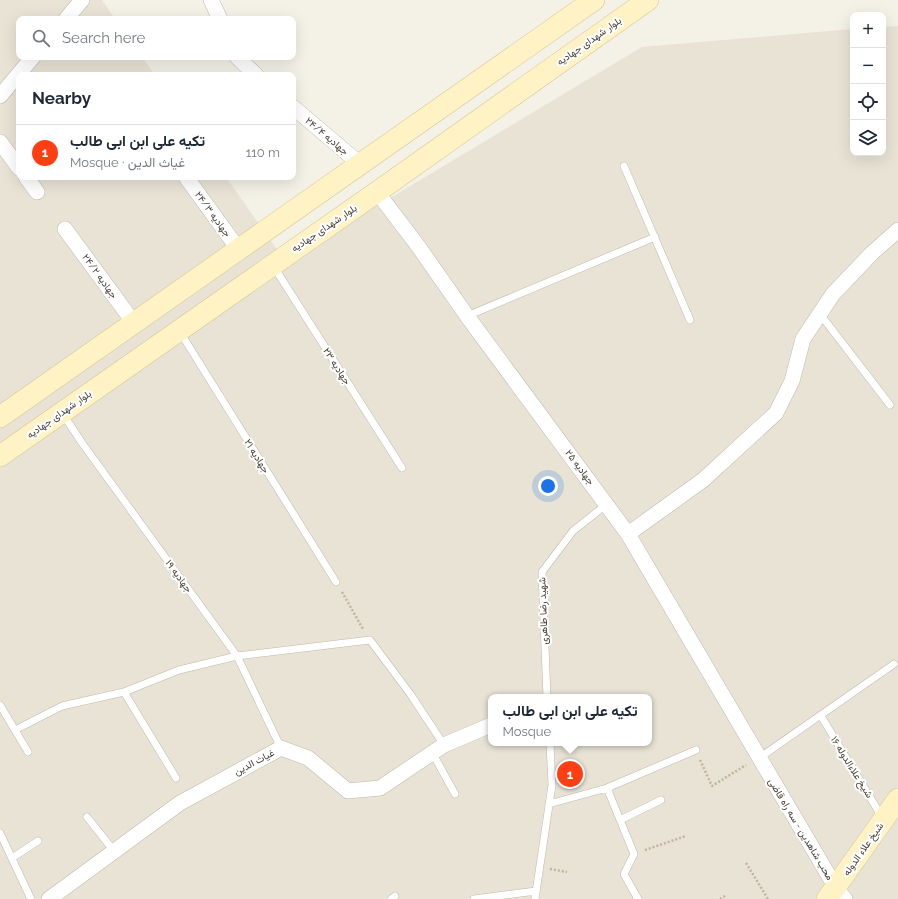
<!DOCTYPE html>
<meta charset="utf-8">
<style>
body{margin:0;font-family:Raleway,Vazirmatn,sans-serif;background:#f6f6f7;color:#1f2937}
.controls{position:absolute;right:12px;top:12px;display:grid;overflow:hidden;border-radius:8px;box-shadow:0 4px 16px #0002}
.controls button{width:36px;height:36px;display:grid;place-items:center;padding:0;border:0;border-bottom:1px solid #e0e1e3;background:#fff;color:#1f2937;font:20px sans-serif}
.you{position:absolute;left:548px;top:486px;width:14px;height:14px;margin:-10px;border:3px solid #fff;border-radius:50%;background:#1a73e8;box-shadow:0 0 0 6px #1a73e833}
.badge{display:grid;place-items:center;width:26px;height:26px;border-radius:50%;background:#ff3f13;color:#fff;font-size:13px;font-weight:700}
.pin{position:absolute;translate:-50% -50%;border:2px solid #fff;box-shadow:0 1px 4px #0006}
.popup{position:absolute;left:488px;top:694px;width:164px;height:52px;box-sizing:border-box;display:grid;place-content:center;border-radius:8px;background:#fff;filter:drop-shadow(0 1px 3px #0005);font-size:13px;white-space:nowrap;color:#747a83}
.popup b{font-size:15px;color:#1f2937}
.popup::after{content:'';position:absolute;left:50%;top:100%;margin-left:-8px;border:8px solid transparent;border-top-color:#fff}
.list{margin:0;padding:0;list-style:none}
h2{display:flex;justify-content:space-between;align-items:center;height:52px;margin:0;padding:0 16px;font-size:17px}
h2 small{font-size:13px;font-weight:400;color:#747a83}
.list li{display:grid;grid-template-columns:26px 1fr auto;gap:12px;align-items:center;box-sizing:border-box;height:56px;padding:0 16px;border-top:1px solid #e0e1e3}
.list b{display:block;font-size:15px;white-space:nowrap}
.list p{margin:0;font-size:13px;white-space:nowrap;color:#747a83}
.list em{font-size:13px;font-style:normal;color:#747a83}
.icon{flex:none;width:22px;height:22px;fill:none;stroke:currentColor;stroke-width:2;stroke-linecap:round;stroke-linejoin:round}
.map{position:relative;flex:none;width:898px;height:899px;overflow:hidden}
.search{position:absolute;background:#fff;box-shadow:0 4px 16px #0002;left:16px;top:16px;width:280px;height:44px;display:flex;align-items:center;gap:10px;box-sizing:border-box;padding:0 14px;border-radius:8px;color:#747a83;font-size:15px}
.panel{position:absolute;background:#fff;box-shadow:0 4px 16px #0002;left:16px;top:72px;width:280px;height:108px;border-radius:8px}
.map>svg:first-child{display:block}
</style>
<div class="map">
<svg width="898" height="899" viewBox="0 0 898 899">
<rect width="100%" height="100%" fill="#f4f1e7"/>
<path fill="#e8e3d5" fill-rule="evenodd" d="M0 0H102L115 19H19V57H142L155 75H19V177H226L285 261 642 47 853 29V153H883V27L898 26V899H0ZM491 697H649V743H491Z"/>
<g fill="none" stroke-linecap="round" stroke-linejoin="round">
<defs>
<path id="lane" d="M624 166 690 320
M274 267 402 468
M820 314 890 405
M467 316 655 237
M180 332 336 582
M63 414 82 443 237 656 281 748
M124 692 176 778
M547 697 542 572 573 531 607 504
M0 705 28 752
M821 716 882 817
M15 730 62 706 124 692 179 670 237 656 370 640 411 695 444 745
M433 754 455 794
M759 758 894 664
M607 788 634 854 624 874 638 899
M549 804 607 788 696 750
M87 817 114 851
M620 820 661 800
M0 833 31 899
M12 858 38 841
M391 899 395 896
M474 899 536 891
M535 899 552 785 550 743"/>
<path id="street" d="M211 0 220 19
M66 19 82 0
M237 57 256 75
M0 96 33 57
M293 107 360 164
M0 142 19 168
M26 177 37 192
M186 177 239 250
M377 192 418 246 467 316 628 534 836 888 845 899
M65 229 134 323
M628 534 703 480 776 413 792 381 803 339 833 294 872 253 898 230
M49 899 180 803 281 748 308 758 348 791 380 788 444 745 491 725"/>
<path id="secondary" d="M0 417 594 0
M0 456 377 192 648 0
M827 899 898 799"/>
</defs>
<use href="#lane" stroke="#c0b9aa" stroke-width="8"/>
<use href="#street" stroke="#c0b9aa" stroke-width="16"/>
<use href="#secondary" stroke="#d5c696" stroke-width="22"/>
<path stroke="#c2b59a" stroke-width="2.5" stroke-dasharray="2 2" stroke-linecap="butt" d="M342 592 363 629
M700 760 712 786 746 765
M645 850 686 836
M746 863 768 899
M550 869 567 872
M720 899 725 896"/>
<use href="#lane" stroke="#fff" stroke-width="7"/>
<use href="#street" stroke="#fff" stroke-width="15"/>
<use href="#secondary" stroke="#fff3c6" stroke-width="21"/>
</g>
<g text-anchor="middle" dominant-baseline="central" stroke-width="4" stroke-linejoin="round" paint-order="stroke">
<g font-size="10" fill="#484136" stroke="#fff">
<text transform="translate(589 41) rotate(-35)">بلوار شهدای جهادیه</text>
<text transform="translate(327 136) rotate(40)">جهادیه ۲۴/۴</text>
<text transform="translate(213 214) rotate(54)">جهادیه ۲۴/۳</text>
<text transform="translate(324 228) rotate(-34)">بلوار شهدای جهادیه</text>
<text transform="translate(100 276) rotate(54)">جهادیه ۲۴/۲</text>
<text transform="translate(337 366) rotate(57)">جهادیه ۲۳</text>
<text transform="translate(59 414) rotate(-35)">بلوار شهدای جهادیه</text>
<text transform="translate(257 456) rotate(58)">جهادیه ۲۱</text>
<text transform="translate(580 467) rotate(53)">جهادیه ۲۵</text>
<text transform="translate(179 576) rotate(54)">جهادیه ۱۹</text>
<text transform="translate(543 611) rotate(-92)">شهید رضا طاهری</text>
<text transform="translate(254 762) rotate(-28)">غیاث الدین</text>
<text transform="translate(852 767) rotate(58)">شیخ علاءالدوله ۱۶</text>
<text transform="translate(801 829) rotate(59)">محب شاهدین - سه راه قاضی</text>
<text transform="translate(863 849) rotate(-55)">شیخ علاء الدوله</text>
</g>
</g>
</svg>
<div class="controls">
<button>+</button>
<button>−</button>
<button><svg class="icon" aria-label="locate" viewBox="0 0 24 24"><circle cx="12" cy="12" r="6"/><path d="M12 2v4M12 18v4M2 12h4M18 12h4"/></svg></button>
<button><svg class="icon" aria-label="layers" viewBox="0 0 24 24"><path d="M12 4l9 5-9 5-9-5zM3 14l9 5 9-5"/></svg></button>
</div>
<div class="you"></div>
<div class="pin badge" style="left:570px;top:774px">1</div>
<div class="popup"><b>تکیه علی ابن ابی طالب</b>Mosque</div>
<div class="search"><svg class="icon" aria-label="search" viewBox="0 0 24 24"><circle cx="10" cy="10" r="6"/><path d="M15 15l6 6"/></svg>Search here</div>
<section class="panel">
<h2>Nearby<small></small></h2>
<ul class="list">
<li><span class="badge">1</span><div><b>تکیه علی ابن ابی طالب</b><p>Mosque · غیاث الدین</p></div><em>110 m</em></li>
</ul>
</section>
</div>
